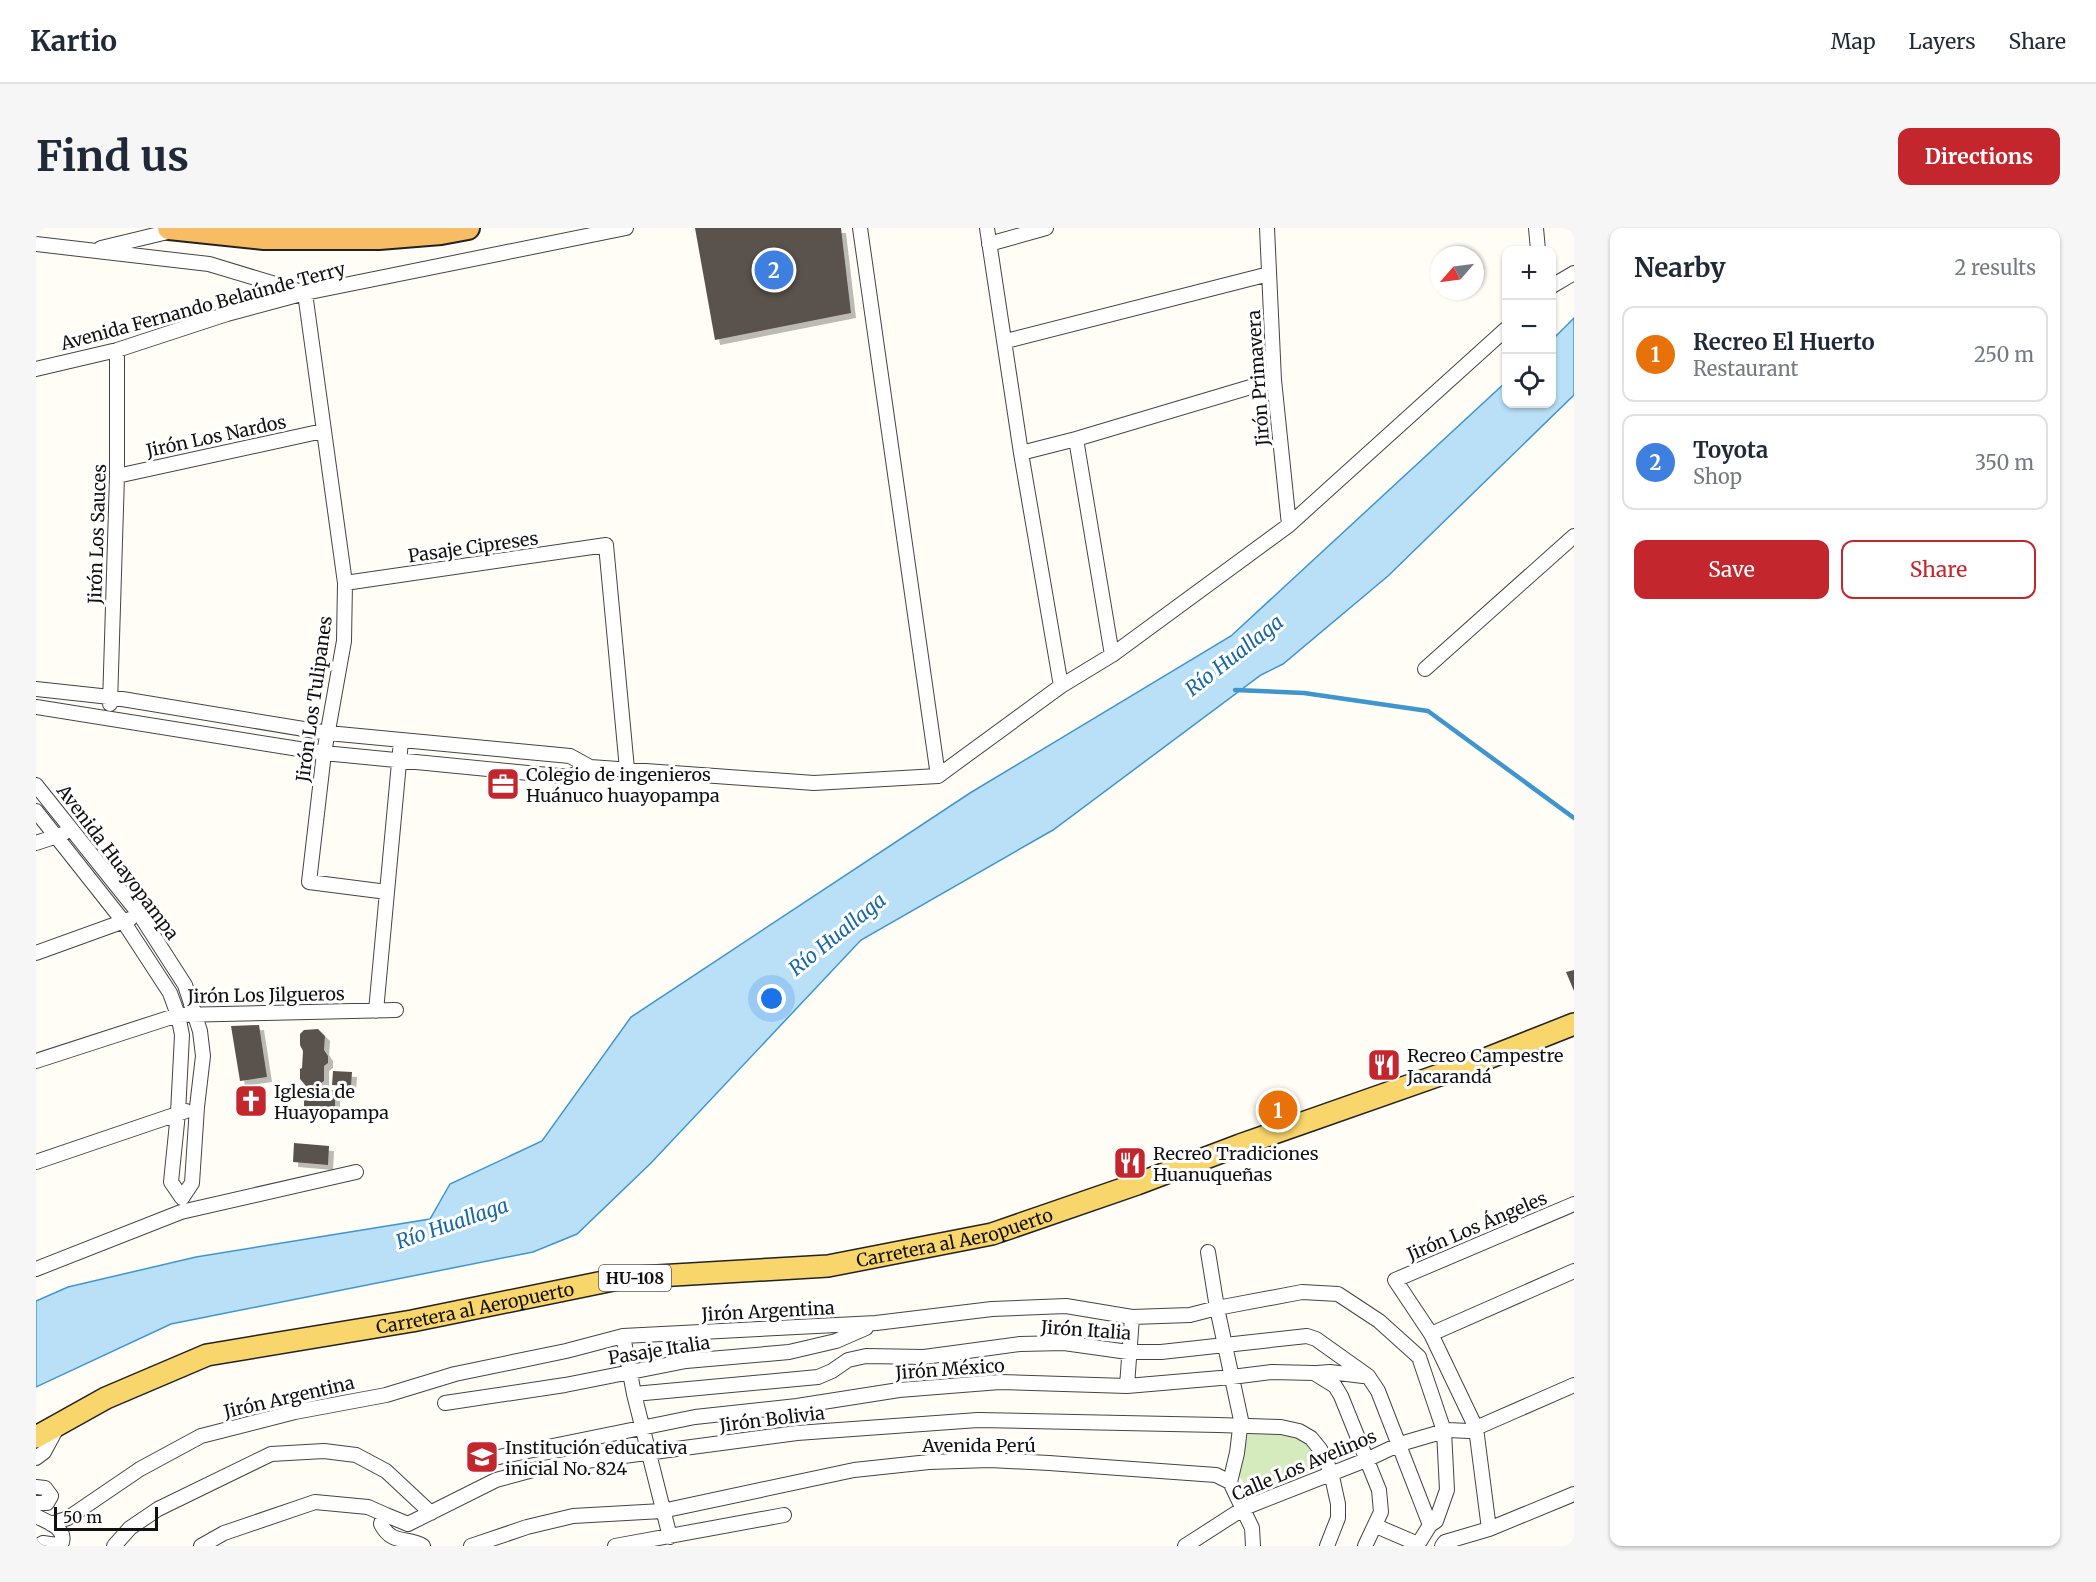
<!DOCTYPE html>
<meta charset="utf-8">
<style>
body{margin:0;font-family:Merriweather,serif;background:#f6f6f7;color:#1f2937}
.controls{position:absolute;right:18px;top:18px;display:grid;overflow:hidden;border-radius:12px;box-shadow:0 2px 4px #0004}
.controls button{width:54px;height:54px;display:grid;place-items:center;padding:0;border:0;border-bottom:2px solid #e0e1e3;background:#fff;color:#1f2937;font:30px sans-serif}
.compass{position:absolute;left:1394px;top:18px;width:54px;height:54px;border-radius:50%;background:#fff;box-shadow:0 2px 4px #0004;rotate:242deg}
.scale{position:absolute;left:18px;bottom:15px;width:104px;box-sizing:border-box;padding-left:6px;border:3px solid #111;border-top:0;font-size:16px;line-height:21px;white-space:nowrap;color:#111;-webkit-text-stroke:4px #fff;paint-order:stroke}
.you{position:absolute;left:736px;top:771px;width:21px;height:21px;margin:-15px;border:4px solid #fff;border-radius:50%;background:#1a73e8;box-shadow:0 0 0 9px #1a73e833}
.badge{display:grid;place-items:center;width:39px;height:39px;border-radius:50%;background:#c4262e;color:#fff;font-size:20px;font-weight:700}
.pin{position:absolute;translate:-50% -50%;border:3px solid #fff;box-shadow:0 2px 6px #0006}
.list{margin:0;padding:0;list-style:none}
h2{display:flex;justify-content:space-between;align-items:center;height:78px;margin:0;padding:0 24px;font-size:26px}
h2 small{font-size:20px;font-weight:400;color:#747a83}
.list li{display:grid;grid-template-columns:39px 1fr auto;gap:18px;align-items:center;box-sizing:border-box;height:96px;margin:0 12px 12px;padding:0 12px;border:2px solid #e0e1e3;border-radius:12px}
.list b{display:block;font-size:22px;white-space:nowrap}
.list p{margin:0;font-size:20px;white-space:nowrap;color:#747a83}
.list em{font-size:20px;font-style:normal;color:#747a83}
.actions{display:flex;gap:12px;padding:18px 24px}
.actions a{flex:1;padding:14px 0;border:2px solid #c4262e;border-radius:12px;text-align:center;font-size:21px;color:#c4262e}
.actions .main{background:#c4262e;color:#fff}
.icon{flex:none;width:33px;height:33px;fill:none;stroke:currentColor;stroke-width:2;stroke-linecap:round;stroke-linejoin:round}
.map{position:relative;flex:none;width:1538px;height:1318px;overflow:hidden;border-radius:12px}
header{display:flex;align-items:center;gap:36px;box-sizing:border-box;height:84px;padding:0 30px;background:#fff;border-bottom:2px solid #e0e1e3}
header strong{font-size:28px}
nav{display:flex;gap:33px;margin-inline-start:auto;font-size:21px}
.intro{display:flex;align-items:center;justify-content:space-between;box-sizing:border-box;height:144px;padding:0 36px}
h1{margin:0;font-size:42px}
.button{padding:15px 27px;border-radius:12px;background:#c4262e;color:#fff;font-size:21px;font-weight:700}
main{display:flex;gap:36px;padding:0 36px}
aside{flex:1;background:#fff;border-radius:12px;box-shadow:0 2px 4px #0004}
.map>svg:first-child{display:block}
</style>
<header>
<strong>Kartio</strong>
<nav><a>Map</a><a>Layers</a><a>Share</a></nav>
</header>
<div class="intro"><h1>Find us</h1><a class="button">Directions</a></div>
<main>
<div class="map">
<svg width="1538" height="1318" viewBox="0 0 1538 1318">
<defs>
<filter id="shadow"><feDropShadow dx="5" dy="5" stdDeviation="0" flood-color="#0004"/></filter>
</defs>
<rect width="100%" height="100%" fill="#fffdf5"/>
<path fill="#d5ebbd" d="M1247 1204C1271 1211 1275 1218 1283 1240L1217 1268 1203 1248 1212 1205Z"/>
<path fill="#b9e0f7" stroke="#3f96cf" stroke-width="1.5" d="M1538 90V167L1352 348 1247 436 1225 447 1017 602 825 712 615 935 541 1006 497 1024 135 1096 0 1159V1073L32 1059 160 1029 394 991 414 956 506 913 595 789 934 565 1195 408 1470 154V176H1516V112Z"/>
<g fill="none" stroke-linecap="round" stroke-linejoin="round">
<path stroke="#3f96cf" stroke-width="4.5" d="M1199 462 1268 465 1392 483 1538 590"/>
</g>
<path fill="#5a524d" filter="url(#shadow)" d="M659 0H805L815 85 679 112Z
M1538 742V763L1530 744Z
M223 797 231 849 204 853 195 798Z
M282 801 289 808 288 822 292 828V835L288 838V853L280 859 270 858 264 851V841L266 840 267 823 264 817V806L268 802Z
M297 843 316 844 315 858 296 857Z
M268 862H299V885H268Z
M258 915 293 918 292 937 257 934Z"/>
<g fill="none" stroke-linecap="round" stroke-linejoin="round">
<defs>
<path id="minor" d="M824 0 902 548
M951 0 985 225 1025 458
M1231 0 1238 152 1253 297
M1500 0 1502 22
M0 16 173 36 269 65 309 355 308 413 288 525 273 654 351 664 365 513
M953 16 1010 0
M65 20 140 2
M1516 58 1538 45
M970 113 1233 46
M0 141 81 122 191 86 269 65 590 0
M1040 211 1076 427
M985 225 1040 211 1238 152
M81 248 287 203
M309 355 570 317 591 541
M1389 441 1538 308
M0 461 74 469 292 505 534 528 554 539 778 555 902 548 1025 458 1076 427 1253 297 1470 101
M74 476 81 248V122
M0 479 288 525 533 549 554 539
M0 557 104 687 149 757 164 803 167 828 161 879 156 955 146 970
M0 583 87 693 134 765 142 787 146 807 142 885 135 954 146 970
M0 615 27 606
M0 725 94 691
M340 783 351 664
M0 833 142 787 360 782
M0 934 150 883
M1172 1024 1181 1080 1205 1192 1201 1225 1194 1254
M0 1041 145 984 320 944
M1395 1106 1538 1043
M587 1108 598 1166 634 1309
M1281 1145 1294 1144 1327 1148
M1091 1158 1096 1089
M598 1166 782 1149 796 1143 812 1132 830 1128 888 1129 984 1116 1028 1115 1092 1124H1125L1271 1108 1280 1111 1332 1148 1342 1163 1394 1297
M409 1175 529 1157 650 1133 753 1124 800 1113 830 1100
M0 1230 8 1224 22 1198
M453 1231 659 1189 761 1178 863 1162 964 1154 1091 1158 1196 1149 1236 1144 1278 1145 1299 1158 1305 1168 1343 1262 1345 1284 1329 1318
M0 1259 9 1260 15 1268 11 1275H0
M0 1288C11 1294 30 1300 26 1314L21 1317 7 1315 2 1318
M15 1296 32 1290 104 1241 165 1208 259 1184 350 1167 419 1146 530 1123 587 1108 840 1095 956 1081 1030 1078 1096 1089 1154 1087 1181 1080 1266 1064 1302 1066 1343 1093 1383 1129 1408 1203 1411 1262 1400 1293 1394 1297 1381 1318
M1340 1298 1382 1316
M1453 1301 1440 1200 1395 1106 1359 1052 1538 976
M78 1318 94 1300 122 1281 235 1226 288 1223 320 1227 350 1243 395 1285
M165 1318 188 1305 279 1274 332 1279 350 1287
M387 1318C372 1308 356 1318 345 1296L347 1289 350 1287 372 1296 460 1252 497 1242 535 1235 761 1205 942 1192 1182 1197 1245 1199 1263 1203 1275 1210 1284 1221 1295 1244 1302 1276V1290L1291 1318
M435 1318 491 1299 537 1288 626 1283 818 1242 893 1234 954 1232 1013 1235 1180 1247 1194 1254 1216 1300 1217 1318
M579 1318 748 1287
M1149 1318 1208 1280 1330 1232 1364 1216 1412 1202 1433 1203 1538 1157
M1406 1318 1409 1314 1453 1301 1538 1266"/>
<g id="primary">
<path id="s1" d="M0 1209 70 1170 171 1127 376 1093 587 1050 792 1038 956 1006 1101 956 1204 917 1452 830 1538 796"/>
</g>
<path id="trunk" d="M133 0 228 10H343L405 5 432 0"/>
</defs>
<use href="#minor" stroke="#444" stroke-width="16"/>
<use href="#primary" stroke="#222" stroke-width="24"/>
<use href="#trunk" stroke="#222" stroke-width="26"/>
<use href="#minor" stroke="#fff" stroke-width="14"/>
<use href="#primary" stroke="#f9d66b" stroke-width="21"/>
<use href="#trunk" stroke="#f7bc64" stroke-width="22"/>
</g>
<defs>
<symbol id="office-square" viewBox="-11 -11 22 22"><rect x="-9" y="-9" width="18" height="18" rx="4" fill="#c4262e" stroke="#fff"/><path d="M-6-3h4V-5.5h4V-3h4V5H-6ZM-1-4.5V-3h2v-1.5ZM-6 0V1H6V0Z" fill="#fff"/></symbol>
<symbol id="restaurant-square" viewBox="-11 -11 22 22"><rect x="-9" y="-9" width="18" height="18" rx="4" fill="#c4262e" stroke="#fff"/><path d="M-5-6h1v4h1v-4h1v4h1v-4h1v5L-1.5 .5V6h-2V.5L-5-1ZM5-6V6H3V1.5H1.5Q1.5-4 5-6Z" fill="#fff"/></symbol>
<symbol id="church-square" viewBox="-11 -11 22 22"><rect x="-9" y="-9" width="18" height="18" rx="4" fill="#c4262e" stroke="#fff"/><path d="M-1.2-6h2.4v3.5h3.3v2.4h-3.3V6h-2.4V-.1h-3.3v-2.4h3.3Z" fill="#fff"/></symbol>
<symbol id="school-square" viewBox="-11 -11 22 22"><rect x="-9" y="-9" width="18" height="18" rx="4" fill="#c4262e" stroke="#fff"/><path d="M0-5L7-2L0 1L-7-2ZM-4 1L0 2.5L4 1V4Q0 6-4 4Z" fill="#fff"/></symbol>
</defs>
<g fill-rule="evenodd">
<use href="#office-square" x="448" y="537" width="38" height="38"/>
<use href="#restaurant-square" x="1329" y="818" width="38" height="38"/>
<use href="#church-square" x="196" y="854" width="38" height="38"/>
<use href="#restaurant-square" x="1075" y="916" width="38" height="38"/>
<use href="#school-square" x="427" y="1210" width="38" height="38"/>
</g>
<g text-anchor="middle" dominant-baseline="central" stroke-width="6" stroke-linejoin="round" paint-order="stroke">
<rect fill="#fff" stroke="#585858" stroke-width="1.5" x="563" y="1037" width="72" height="26" rx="4.5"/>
<g font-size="16" font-weight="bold" fill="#111">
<text x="599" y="1050">HU-108</text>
</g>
<g font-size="18" fill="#111" stroke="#fff">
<text transform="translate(167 78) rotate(-15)">Avenida Fernando Belaúnde Terry</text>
<text transform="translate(1222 150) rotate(-94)">Jirón Primavera</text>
<text transform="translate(180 208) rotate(-12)">Jirón Los Nardos</text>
<text transform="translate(61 306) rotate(-88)">Jirón Los Sauces</text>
<text transform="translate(437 319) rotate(-8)">Pasaje Cipreses</text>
<text transform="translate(278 471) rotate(-82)">Jirón Los Tulipanes</text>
<text transform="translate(82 634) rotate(53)">Avenida Huayopampa</text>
<text transform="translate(230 767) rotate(-1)">Jirón Los Jilgueros</text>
<text transform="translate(1441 998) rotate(-23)">Jirón Los Ángeles</text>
<text stroke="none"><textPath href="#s1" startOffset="948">Carretera al Aeropuerto</textPath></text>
<text stroke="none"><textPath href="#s1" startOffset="462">Carretera al Aeropuerto</textPath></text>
<text transform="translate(732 1083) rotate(-3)">Jirón Argentina</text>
<text transform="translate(1050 1102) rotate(4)">Jirón Italia</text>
<text transform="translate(623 1122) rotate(-9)">Pasaje Italia</text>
<text transform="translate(914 1141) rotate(-4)">Jirón México</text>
<text transform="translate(253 1169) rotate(-13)">Jirón Argentina</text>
<text transform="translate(736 1191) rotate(-7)">Jirón Bolivia</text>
<text x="943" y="1217">Avenida Perú</text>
<text transform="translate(1268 1237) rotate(-23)">Calle Los Avelinos</text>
</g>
<g font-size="18" fill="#111" stroke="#fff" text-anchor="start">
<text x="490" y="546">Colegio de ingenieros<tspan x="490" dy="21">Huánuco huayopampa</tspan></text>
<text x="1371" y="827">Recreo Campestre<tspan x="1371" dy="21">Jacarandá</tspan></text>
<text x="238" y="863">Iglesia de<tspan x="238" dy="21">Huayopampa</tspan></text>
<text x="1117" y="925">Recreo Tradiciones<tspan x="1117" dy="21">Huanuqueñas</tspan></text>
<text x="469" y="1219">Institución educativa<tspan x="469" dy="21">inicial No. 824</tspan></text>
</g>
<g font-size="20" font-style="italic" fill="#1768a6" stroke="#fff">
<text transform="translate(1198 427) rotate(-38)">Río Huallaga</text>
<text transform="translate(801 706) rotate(-39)">Río Huallaga</text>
<text transform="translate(416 995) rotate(-19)">Río Huallaga</text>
</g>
</g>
</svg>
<div class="controls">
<button>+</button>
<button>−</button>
<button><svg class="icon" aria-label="locate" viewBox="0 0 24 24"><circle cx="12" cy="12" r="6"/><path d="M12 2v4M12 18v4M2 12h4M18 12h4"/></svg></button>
</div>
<svg class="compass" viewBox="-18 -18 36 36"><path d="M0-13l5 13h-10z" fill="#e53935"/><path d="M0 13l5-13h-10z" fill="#747a83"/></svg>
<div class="scale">50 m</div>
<div class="you"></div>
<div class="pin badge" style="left:1242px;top:882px;background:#e8710a">1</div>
<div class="pin badge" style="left:738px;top:42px;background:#3f7fe0">2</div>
</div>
<aside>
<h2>Nearby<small>2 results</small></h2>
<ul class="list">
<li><span class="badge" style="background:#e8710a">1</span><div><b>Recreo El Huerto</b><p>Restaurant</p></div><em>250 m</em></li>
<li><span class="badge" style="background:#3f7fe0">2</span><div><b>Toyota</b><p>Shop</p></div><em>350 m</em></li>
</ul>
<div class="actions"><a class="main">Save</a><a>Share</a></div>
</aside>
</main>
